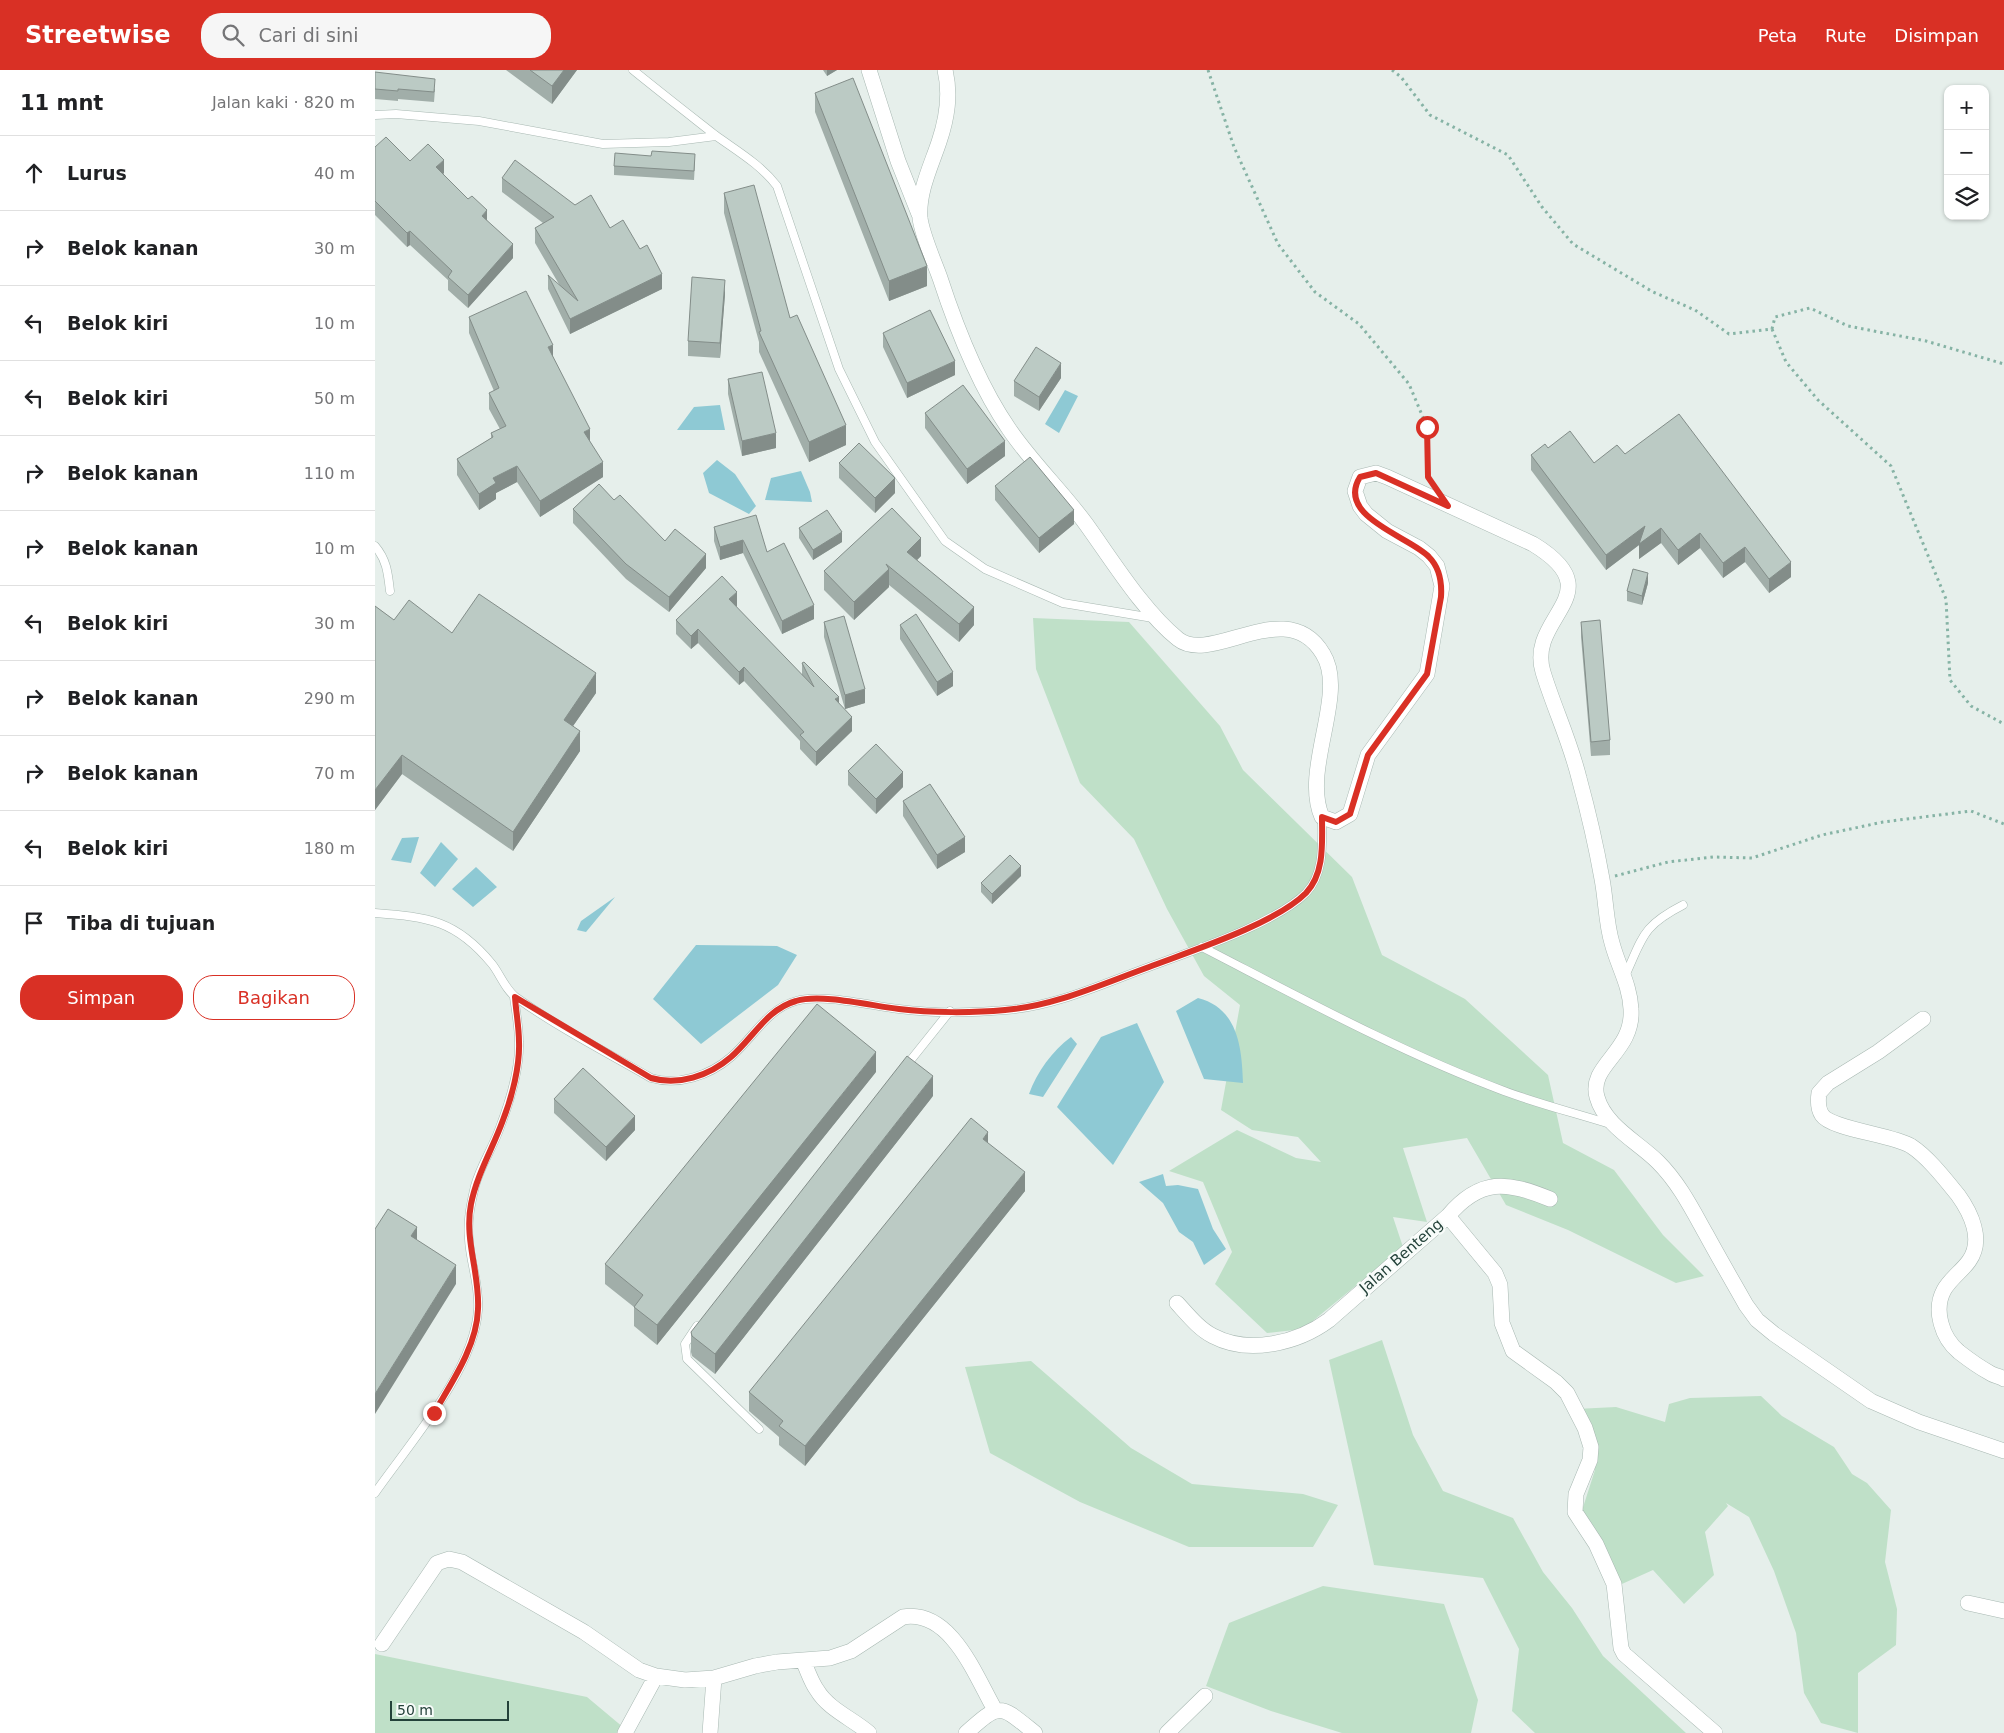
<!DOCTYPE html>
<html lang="id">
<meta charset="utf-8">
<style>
body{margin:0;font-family:"DejaVu Sans",sans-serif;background:#f6f6f6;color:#202124}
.controls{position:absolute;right:15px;top:15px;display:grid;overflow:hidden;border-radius:10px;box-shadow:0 1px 4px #0004}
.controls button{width:45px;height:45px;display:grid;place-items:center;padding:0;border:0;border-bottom:1px solid #e0e0e0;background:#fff;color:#202124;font:25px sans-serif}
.scale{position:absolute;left:15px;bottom:12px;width:119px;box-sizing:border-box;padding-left:5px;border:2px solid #24423a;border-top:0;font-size:14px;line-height:18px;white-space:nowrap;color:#24423a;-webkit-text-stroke:4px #f7fbf9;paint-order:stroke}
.stop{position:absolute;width:15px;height:15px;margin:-11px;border:4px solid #d93025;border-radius:50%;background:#fff}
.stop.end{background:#d93025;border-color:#fff;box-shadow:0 1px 5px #0008}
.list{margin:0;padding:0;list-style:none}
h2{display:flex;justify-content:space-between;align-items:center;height:65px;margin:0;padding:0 20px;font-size:21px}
h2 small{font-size:16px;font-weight:400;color:#757577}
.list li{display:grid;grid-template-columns:32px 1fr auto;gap:15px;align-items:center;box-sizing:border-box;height:75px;padding:0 20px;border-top:1px solid #e0e0e0}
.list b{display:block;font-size:19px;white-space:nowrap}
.list em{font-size:16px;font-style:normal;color:#757577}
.actions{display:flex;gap:10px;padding:15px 20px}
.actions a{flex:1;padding:11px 0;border:1px solid #d93025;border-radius:20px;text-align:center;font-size:18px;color:#d93025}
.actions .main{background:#d93025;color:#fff}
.icon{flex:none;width:28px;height:28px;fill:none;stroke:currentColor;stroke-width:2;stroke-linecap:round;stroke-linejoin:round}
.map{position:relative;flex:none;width:1629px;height:1663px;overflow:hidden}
header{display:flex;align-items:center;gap:30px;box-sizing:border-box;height:70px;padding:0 25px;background:#d93025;color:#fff}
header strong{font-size:24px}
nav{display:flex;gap:28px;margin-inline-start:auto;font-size:18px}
.search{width:350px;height:45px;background:#f6f6f6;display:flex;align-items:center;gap:12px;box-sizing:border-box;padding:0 18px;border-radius:20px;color:#757577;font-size:19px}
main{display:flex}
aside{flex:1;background:#fff}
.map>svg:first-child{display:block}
</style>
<header>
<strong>Streetwise</strong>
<div class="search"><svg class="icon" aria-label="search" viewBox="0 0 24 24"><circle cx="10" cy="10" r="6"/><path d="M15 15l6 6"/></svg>Cari di sini</div>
<nav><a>Peta</a><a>Rute</a><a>Disimpan</a></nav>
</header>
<main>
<aside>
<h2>11 mnt<small>Jalan kaki · 820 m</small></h2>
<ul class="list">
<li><svg class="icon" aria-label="ahead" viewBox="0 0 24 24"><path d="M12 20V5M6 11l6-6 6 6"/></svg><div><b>Lurus</b></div><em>40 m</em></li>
<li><svg class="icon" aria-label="right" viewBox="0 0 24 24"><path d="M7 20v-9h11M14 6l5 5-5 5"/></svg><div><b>Belok kanan</b></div><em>30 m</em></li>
<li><svg class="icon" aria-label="left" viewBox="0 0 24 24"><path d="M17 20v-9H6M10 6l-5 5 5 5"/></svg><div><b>Belok kiri</b></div><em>10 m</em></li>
<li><svg class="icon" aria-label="left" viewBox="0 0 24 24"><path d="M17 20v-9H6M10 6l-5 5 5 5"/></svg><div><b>Belok kiri</b></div><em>50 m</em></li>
<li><svg class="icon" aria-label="right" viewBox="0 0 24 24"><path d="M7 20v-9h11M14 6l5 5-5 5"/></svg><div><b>Belok kanan</b></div><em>110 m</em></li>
<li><svg class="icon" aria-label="right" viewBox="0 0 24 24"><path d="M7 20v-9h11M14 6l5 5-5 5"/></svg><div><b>Belok kanan</b></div><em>10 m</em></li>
<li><svg class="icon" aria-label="left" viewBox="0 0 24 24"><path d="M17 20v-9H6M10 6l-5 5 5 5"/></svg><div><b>Belok kiri</b></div><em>30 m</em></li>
<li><svg class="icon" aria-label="right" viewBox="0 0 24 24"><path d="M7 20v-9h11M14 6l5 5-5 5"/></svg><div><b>Belok kanan</b></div><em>290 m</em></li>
<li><svg class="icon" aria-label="right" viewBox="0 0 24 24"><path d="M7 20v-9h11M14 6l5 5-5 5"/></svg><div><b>Belok kanan</b></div><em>70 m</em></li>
<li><svg class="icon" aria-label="left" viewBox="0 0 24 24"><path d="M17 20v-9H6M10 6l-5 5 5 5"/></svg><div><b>Belok kiri</b></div><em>180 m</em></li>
<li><svg class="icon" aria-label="arrive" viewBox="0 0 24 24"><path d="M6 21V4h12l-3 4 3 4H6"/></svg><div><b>Tiba di tujuan</b></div></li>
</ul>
<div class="actions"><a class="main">Simpan</a><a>Bagikan</a></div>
</aside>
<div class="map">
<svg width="1629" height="1663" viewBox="0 0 1629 1663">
<rect width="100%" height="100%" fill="#e6efeb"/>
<path fill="#bfe0c8" d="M658 548 754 552 845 656 868 700 977 807 1007 885 1090 929 1173 1005 1188 1073 1239 1100 1288 1165 1329 1206 1301 1213 1193 1160 1131 1135 1092 1068 1028 1078 1052 1152 1018 1147 1028 1177 928 1259 892 1263 840 1214 857 1182 828 1112 794 1101 862 1060 921 1088 946 1092 923 1067 877 1060 846 1040 865 935 829 906 792 839 759 769 705 713 661 599Z
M1007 1270 1038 1365 1068 1421 1138 1448 1168 1502 1197 1538 1228 1586 1311 1663H1160L1137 1641 1144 1579 1108 1508 999 1495 954 1290Z
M656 1291 756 1378 817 1414 928 1424 963 1435 938 1477H814L705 1432 615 1383 590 1297Z
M1386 1326 1407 1346 1459 1377 1477 1404 1492 1413 1516 1440 1510 1492 1522 1539 1521 1575 1483 1603V1663L1446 1653 1429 1623 1421 1563 1399 1501 1374 1447 1351 1433 1353 1436 1330 1462 1339 1505 1309 1534 1278 1500 1238 1518 1202 1456 1220 1400 1201 1339 1241 1337 1290 1352 1294 1334 1315 1328Z
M948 1516 1069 1534 1103 1630 1096 1663H967L896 1641 831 1616 854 1553Z
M0 1584 212 1627 255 1663H0Z"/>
<path fill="#8ec9d4" d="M690 320 703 326 684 363 670 354Z
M345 335 350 360H302L319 337Z
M342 390 360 404 381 436 374 444 334 423 328 403Z
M426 401 435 422 437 432 390 430 396 408Z
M44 767 36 793 16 790 27 768Z
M66 772 83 789 60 817 45 803Z
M101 797 122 817 98 837 77 819Z
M240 827 211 862 202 860 206 851Z
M321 875 402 876 422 885 403 915 326 974 278 929Z
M823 928C863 938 867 978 868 1013L829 1009 801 941Z
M762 953 789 1012 738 1095 682 1037 726 967Z
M696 967 702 974 668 1027 654 1024C662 1002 677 981 696 967Z
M788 1104 791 1116 803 1115 823 1119 838 1159 851 1179 829 1195 818 1172 804 1162 788 1133 764 1112Z"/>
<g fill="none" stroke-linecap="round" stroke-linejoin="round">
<defs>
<path id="service" d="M258 0C285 22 312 43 340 65 362 81 385 94 402 116L464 299 500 372 570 471 610 499 688 533 778 548
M0 45 21 44 104 51 228 74 294 72 341 66
M0 476C12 490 13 504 15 521
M0 843C53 847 81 850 117 894 125 904 131 921 142 928 184 958 231 982 276 1008 303 1016 334 1006 356 987 378 968 392 939 421 931 447 923 497 936 524 939 556 943 598 943 631 940 681 936 727 914 774 897 816 881 900 854 931 823 950 803 947 772 947 747
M827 877C926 928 1025 982 1129 1021 1164 1034 1200 1043 1235 1054
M1250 906C1268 867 1267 856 1308 835
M531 996 575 941
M322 1256 310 1274 312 1289 384 1359
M0 1423C34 1374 99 1301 103 1240 105 1216 95 1192 94 1169 92 1151 96 1133 100 1116 105 1097 117 1079 124 1060 134 1034 145 1000 144 972 144 957 141 942 139 927"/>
<path id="minor" d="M494 0 523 91 544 144
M570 0C576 25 572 48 564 72 556 96 543 122 545 148 547 165 559 191 565 208 582 260 603 314 634 359 657 393 687 421 711 454 737 490 769 542 803 569 837 596 912 523 948 584 973 624 926 699 947 747L961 752 975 744 993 685 1052 604 1067 516 1062 496 1054 486 1044 478 1012 461 991 444 985 436 980 421 985 407 1001 403 1012 407 1158 474C1240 524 1151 546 1168 602 1179 638 1195 671 1204 708 1213 741 1221 775 1227 809 1231 830 1231 853 1237 873 1243 896 1255 915 1256 939 1259 982 1213 995 1222 1027 1230 1056 1263 1072 1283 1092 1304 1113 1317 1139 1331 1164 1344 1188 1358 1212 1371 1235L1382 1250 1399 1264 1496 1331 1544 1352 1629 1381
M1548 949 1503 982 1453 1013 1444 1023C1443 1030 1443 1039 1447 1045 1456 1059 1518 1065 1536 1076 1553 1087 1570 1109 1583 1125 1596 1143 1609 1170 1594 1191 1587 1201 1575 1209 1569 1220 1558 1240 1567 1268 1584 1282 1593 1289 1604 1297 1615 1303 1619 1306 1625 1306 1629 1309
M1073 1146C1105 1108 1132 1111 1175 1129
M802 1233C813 1245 824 1259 838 1266 874 1285 923 1273 954 1250L1073 1146 1120 1203 1125 1215 1127 1253 1138 1281 1181 1312 1192 1323 1210 1358 1216 1377 1215 1390 1201 1424 1200 1442 1221 1474 1239 1514 1246 1578 1249 1584 1340 1663
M1593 1533 1629 1541
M7 1574 62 1493 74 1489 87 1492 209 1562 264 1600 281 1606 310 1610 339 1608 380 1596 402 1592 455 1588 476 1581 528 1547C576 1539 600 1605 620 1640
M428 1591C433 1601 436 1612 442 1620 453 1639 478 1649 494 1663
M250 1663 281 1606
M335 1663 339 1608
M591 1663C626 1632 624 1634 660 1663
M792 1663 830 1626"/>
</defs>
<use href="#service" stroke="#a8b8b2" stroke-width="9"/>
<use href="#minor" stroke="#a8b8b2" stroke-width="16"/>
<path stroke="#86b3a5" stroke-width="3" stroke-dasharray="2.5 4" stroke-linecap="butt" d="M833 0 859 77 903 174 940 222 984 254 1034 314 1052 357 1053 407 1056 411
M1017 0 1026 7 1055 45 1133 85 1167 137 1198 174 1278 222 1320 240 1354 264 1397 259 1400 247 1435 238 1473 256 1551 271 1629 294
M1397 259 1411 292 1443 330 1516 396 1571 529 1575 610 1596 636 1629 654
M1240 806 1293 792 1338 787 1377 788 1447 765 1508 752 1596 741 1629 754"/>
<use href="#service" stroke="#fff" stroke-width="8"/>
<use href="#minor" stroke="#fff" stroke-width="15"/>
</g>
<path fill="#a1aea9" d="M131 0H202L177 34Z
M448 0H462L452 6Z
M0 2 60 19 59 32 23 29V31L0 29Z
M440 23 552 216 514 231 440 42Z
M0 77 69 103 68 104 112 150 138 188 93 238 73 220V210L35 175 32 177 0 145Z
M320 93 319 110 239 105V96Z
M127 108 200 135 235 158 287 219 195 264 173 219V205L185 216 160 173V158L168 153 127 122Z
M349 123 415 248 471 375 434 392 384 282V272L349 143Z
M350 224 345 288 313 286V271Z
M94 247 178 287 215 372 228 407 165 447 142 412 121 423V429L104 440 82 405V389L116 368V363L125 359 114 339V323L119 321 94 263Z
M508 263 580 305 532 328 508 277Z
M686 308 664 341 639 326V311Z
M353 309 401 378 367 386 353 324Z
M550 343 630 386 592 414 550 358Z
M1173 378 1219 393 1250 384 1416 507 1394 523 1370 492 1348 508 1325 478 1303 495 1286 473 1264 489V475L1231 500 1156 400V385Z
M464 393 520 423 500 443 464 408Z
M620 416 699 454 664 483 620 430Z
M239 430 290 471 331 498 294 542 251 509 198 453V439Z
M339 457 392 482 439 549 407 564 368 483 345 490 339 471Z
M424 458 467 472 438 490 424 468Z
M546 486 542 490 599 555 584 572 514 515V517L479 550 449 520V501Z
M1273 513 1267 535 1252 531V521Z
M0 536 19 550 77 563 221 623 198 656 205 681 138 781 27 704 0 740Z
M362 536 361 537 427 605V593L464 633 477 661 441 696 425 679V671L369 611 364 615 323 573 316 579 301 564V550Z
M449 552 490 633 470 639 449 567Z
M1206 552 1235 670V685L1216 686 1206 567Z
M525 555 578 616 562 626 525 569Z
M473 701 528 717 501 744 473 715Z
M528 731 590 782 562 799 528 746Z
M646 806 617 834 606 822V813Z
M501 1002 282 1275 259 1256V1237L230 1214V1194Z
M558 1026 340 1304 317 1286 316 1282V1262Z
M179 1029 260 1060 231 1091 179 1043Z
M613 1073 650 1121 430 1396 404 1375V1367L374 1341V1322Z"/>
<path fill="#838d89" d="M189 0H202L177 34V16Z
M452 0H462L452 6Z
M69 90V103L61 111V97Z
M112 140V154L107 146Z
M35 161V175L32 177V163Z
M138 174V188L93 238V225Z
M552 196V216L514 231V211Z
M287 204V219L195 264V249Z
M350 210V224L345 288V273Z
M178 275V291L173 277Z
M580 291V305L532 328V313Z
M686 293V308L664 341V327Z
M471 355V375L434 392V372Z
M215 359V375L209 362Z
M401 363V378L367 386V371Z
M630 371V386L592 414V399Z
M228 392V407L165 447V431Z
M142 396V412L121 423V429L104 440V424L118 408Z
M520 408V423L500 443V428Z
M699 440V454L664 483V468Z
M1270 456 1286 458V473L1264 489V475L1231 500V485Z
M467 462V472L438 490V480Z
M1325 463V478L1303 495V480Z
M546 468V486L532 500V482Z
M368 470V483L345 490V477Z
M1370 477V492L1348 508V493Z
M331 484V498L294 542V527Z
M1416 492V507L1394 523V509Z
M514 499V517L479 550V532Z
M1273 503V513L1267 535V526Z
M362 522V536L354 543V529Z
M439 535V549L407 564V551Z
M599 537V555L584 572V554Z
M323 559V573L316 579V566Z
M369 597V611L364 615V602Z
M578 602V616L562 626V612Z
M221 603V623L189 669V650Z
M490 619V633L470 639V625Z
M464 627V641L460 629Z
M477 647V661L441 696V682Z
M205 661V681L138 781V762Z
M27 685V704L0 740V720Z
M528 702V717L501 744V729Z
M590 767V782L562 799V785Z
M646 796V806L617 834V824Z
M501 982V1002L282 1275V1255Z
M558 1006V1026L340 1304V1284Z
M260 1046V1060L231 1091V1077Z
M613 1062V1081L608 1069Z
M650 1102V1121L430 1396V1376Z
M42 1157V1176L36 1166Z
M81 1195V1214L0 1344V1324Z"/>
<path fill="#bbcac4" stroke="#838d89" d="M155 0H189L177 16Z
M0 2 60 9 59 22 23 19V21L0 19Z
M478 8 552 196 514 211 440 23Z
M11 67 35 91 53 74 69 90 61 97 93 129 97 126 112 140 107 146 138 174 93 225 73 207 77 201 35 161 32 163 0 131V77Z
M277 81 320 84 319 101 239 96 240 83 276 86Z
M140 90 200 135 216 125 235 158 248 150 265 179 272 175 287 204 195 249 173 205 203 231 160 158 179 147 127 108Z
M379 115 415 248 422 245 471 355 434 372 384 262 386 261 349 123Z
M317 207 350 210 345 273 313 271Z
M151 221 178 275 173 277 215 359 209 362 228 392 165 431 142 396 118 408 121 413 104 424 82 389 118 367 116 363 131 356 114 323 124 318 94 247Z
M555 240 580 291 532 313 508 263Z
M661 277 686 293 664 327 639 311Z
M387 302 401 363 367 371 353 309Z
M588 315 630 371 592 399 550 343Z
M1304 344 1416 492 1394 509 1370 477 1348 493 1325 463 1303 480 1286 458 1264 474 1270 456 1231 485 1156 385 1170 374 1173 378 1195 361 1219 393 1242 375 1250 384Z
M484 373 520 408 500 428 464 393Z
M655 387 699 440 664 468 620 416Z
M224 414 239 430 245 425 290 471 300 459 331 484 294 527 251 494 198 439Z
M517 438 546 468 532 482 599 537 584 554 511 494 514 499 479 532 449 501Z
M452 440 467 462 438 480 424 458Z
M381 445 392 482 409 473 439 535 407 551 368 470 345 477 339 457Z
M1258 499 1273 503 1267 526 1252 521Z
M347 506 362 522 354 529 439 617 427 593 429 592 464 627 460 629 477 647 441 682 425 665 429 662 369 597 364 602 323 559 316 566 301 550Z
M104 524 221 603 189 650 205 661 138 762 27 685 0 720V536L19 550 34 530 77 563Z
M541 544 578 602 562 612 525 555Z
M469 546 490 619 470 625 449 552Z
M1225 550 1235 670 1216 672 1206 552Z
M501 674 528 702 501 729 473 701Z
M555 714 590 767 562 785 528 731Z
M635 785 646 796 617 824 606 813Z
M442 934 501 982 282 1255 259 1237 268 1225 230 1194Z
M532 986 558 1006 340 1284 317 1266 316 1262Z
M208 998 260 1046 231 1077 179 1029Z
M596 1048 613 1062 608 1069 650 1102 430 1376 404 1356 408 1351 374 1322Z
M13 1139 42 1157 36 1166 81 1195 0 1324V1159Z"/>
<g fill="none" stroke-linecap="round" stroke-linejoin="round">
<path stroke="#d93025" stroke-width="6" d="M59 1343C77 1312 102 1276 103 1239 105 1204 89 1170 96 1134 102 1104 118 1078 128 1050 137 1027 145 996 144 972 144 957 141 942 140 927L276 1008C303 1016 334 1006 356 987 378 968 392 939 421 931 446 923 497 936 524 939 556 943 598 943 630 940 680 936 727 914 774 897 816 881 900 854 931 823 950 803 947 772 947 747L961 752 975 744 993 685 1052 604 1066 527C1067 512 1065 498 1054 487 1036 467 960 447 985 407L1001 403 1073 436 1053 407 1052 357"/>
</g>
<g text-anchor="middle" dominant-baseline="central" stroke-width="4.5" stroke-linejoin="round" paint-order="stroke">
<g font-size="15" fill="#24423a" stroke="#f7fbf9">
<text transform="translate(1026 1186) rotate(-41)">Jalan Benteng</text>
</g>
</g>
</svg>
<div class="controls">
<button>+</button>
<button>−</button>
<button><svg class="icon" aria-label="layers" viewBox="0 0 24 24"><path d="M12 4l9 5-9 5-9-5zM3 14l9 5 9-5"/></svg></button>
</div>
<div class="scale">50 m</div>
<div class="stop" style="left:1052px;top:357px"></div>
<div class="stop end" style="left:59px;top:1343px"></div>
</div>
</main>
